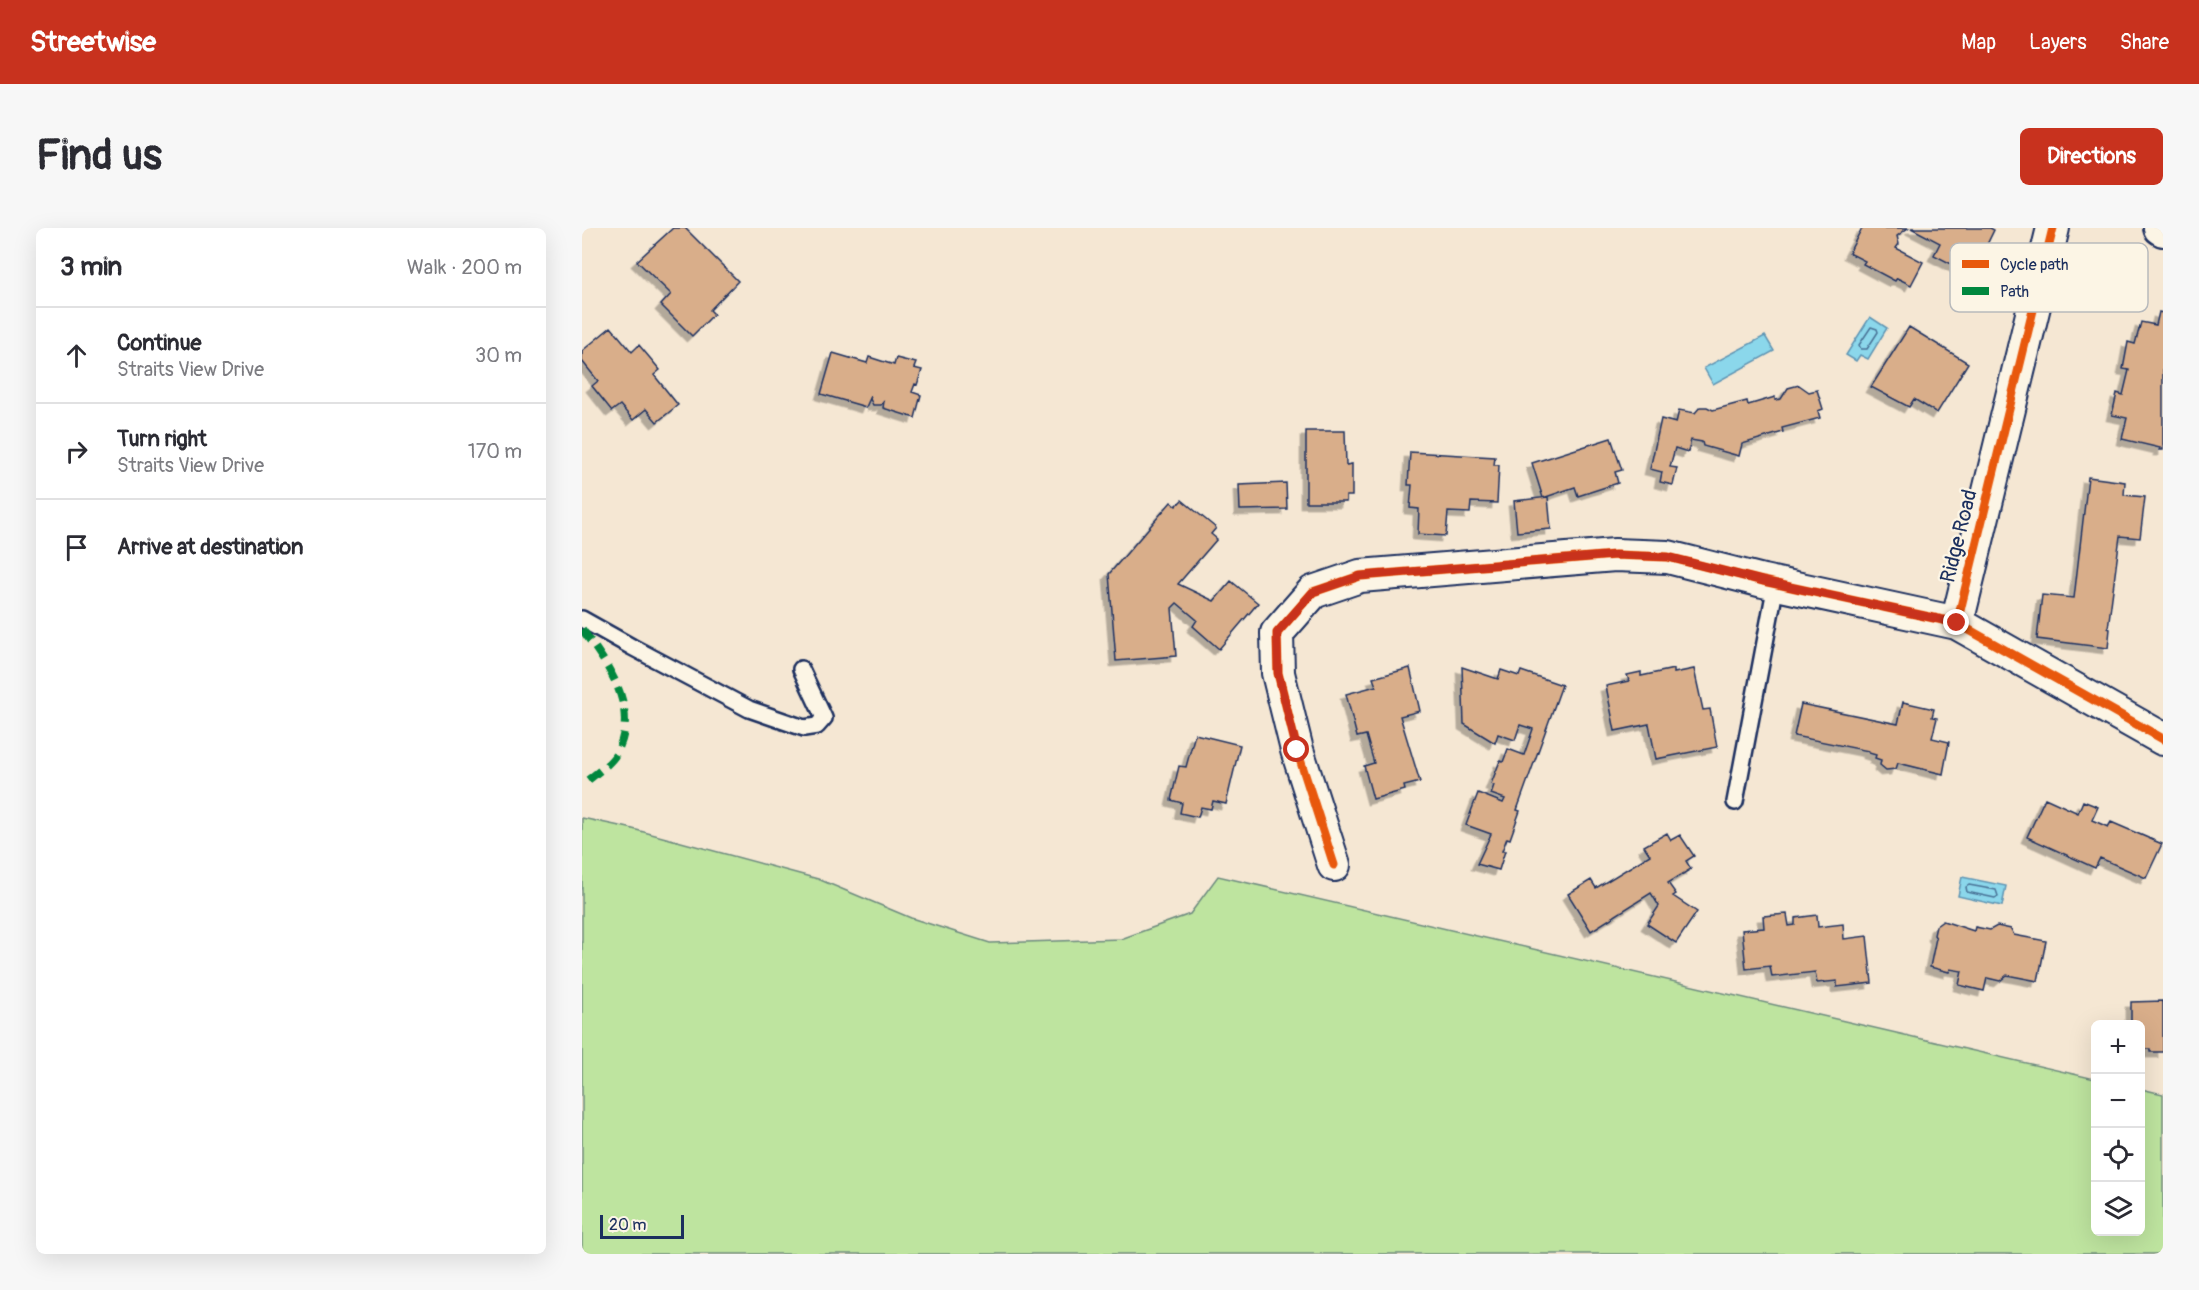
<!DOCTYPE html>
<meta charset="utf-8">
<style>
body{margin:0;font-family:Pangolin,sans-serif;background:#f7f7f7;color:#2b2b33}
.controls{position:absolute;right:18px;bottom:18px;display:grid;overflow:hidden;border-radius:9px;box-shadow:0 6px 24px #0002}
.controls button{width:54px;height:54px;display:grid;place-items:center;padding:0;border:0;border-bottom:2px solid #e1e1e2;background:#fff;color:#2b2b33;font:30px sans-serif}
.scale{position:absolute;left:18px;bottom:15px;width:84px;box-sizing:border-box;padding-left:6px;border:3px solid #1b2f5e;border-top:0;font-size:16px;line-height:21px;white-space:nowrap;color:#1b2f5e;-webkit-text-stroke:4px #fcf5e5;paint-order:stroke}
.stop{position:absolute;width:18px;height:18px;margin:-14px;border:4px solid #c8321e;border-radius:50%;background:#fff}
.stop.end{background:#c8321e;border-color:#fff;box-shadow:0 2px 6px #0008}
.list{margin:0;padding:0;list-style:none}
h2{display:flex;justify-content:space-between;align-items:center;height:78px;margin:0;padding:0 24px;font-size:26px}
h2 small{font-size:20px;font-weight:400;color:#7c7c81}
.list li{display:grid;grid-template-columns:39px 1fr auto;gap:18px;align-items:center;box-sizing:border-box;height:96px;padding:0 24px;border-top:2px solid #e1e1e2}
.list b{display:block;font-size:22px;white-space:nowrap}
.list p{margin:0;font-size:20px;white-space:nowrap;color:#7c7c81}
.list em{font-size:20px;font-style:normal;color:#7c7c81}
.icon{flex:none;width:33px;height:33px;fill:none;stroke:currentColor;stroke-width:2;stroke-linecap:round;stroke-linejoin:round}
.map{position:relative;flex:none;width:1581px;height:1026px;overflow:hidden;border-radius:9px}
header{display:flex;align-items:center;gap:36px;box-sizing:border-box;height:84px;padding:0 30px;background:#c8321e;color:#fff}
header strong{font-size:28px}
nav{display:flex;gap:33px;margin-inline-start:auto;font-size:21px}
.intro{display:flex;align-items:center;justify-content:space-between;box-sizing:border-box;height:144px;padding:0 36px}
h1{margin:0;font-size:42px}
.button{padding:15px 27px;border-radius:9px;background:#c8321e;color:#fff;font-size:21px;font-weight:700}
main{display:flex;gap:36px;padding:0 36px}
aside{flex:1;background:#fff;border-radius:9px;box-shadow:0 6px 24px #0002}
.map>svg:first-child{display:block}
</style>
<header>
<strong>Streetwise</strong>
<nav><a>Map</a><a>Layers</a><a>Share</a></nav>
</header>
<div class="intro"><h1>Find us</h1><a class="button">Directions</a></div>
<main>
<aside>
<h2>3 min<small>Walk · 200 m</small></h2>
<ul class="list">
<li><svg class="icon" aria-label="ahead" viewBox="0 0 24 24"><path d="M12 20V5M6 11l6-6 6 6"/></svg><div><b>Continue</b><p>Straits View Drive</p></div><em>30 m</em></li>
<li><svg class="icon" aria-label="right" viewBox="0 0 24 24"><path d="M7 20v-9h11M14 6l5 5-5 5"/></svg><div><b>Turn right</b><p>Straits View Drive</p></div><em>170 m</em></li>
<li><svg class="icon" aria-label="arrive" viewBox="0 0 24 24"><path d="M6 21V4h12l-3 4 3 4H6"/></svg><div><b>Arrive at destination</b></div></li>
</ul>
</aside>
<div class="map">
<svg width="1581" height="1026" viewBox="0 0 1581 1026">
<defs>
<filter id="shadow"><feDropShadow dx="-5.5" dy="5.5" stdDeviation="0" flood-color="#0004"/></filter>
</defs>
<rect width="100%" height="100%" fill="#f5e7d3"/>
<filter id="ink" filterUnits="userSpaceOnUse"><feTurbulence type="fractalNoise" baseFrequency=".0167" numOctaves="2"/><feDisplacementMap in="SourceGraphic" scale="12" xChannelSelector="R" yChannelSelector="G"/><feConvolveMatrix kernelMatrix="1 2 1 2 8 2 1 2 1" color-interpolation-filters="sRGB"/></filter>
<g filter="url(#ink)">
<path fill="#bee49f" stroke="#6c8a7e" stroke-width="1.5" d="M0 590 47 600 236 651 329 690 408 715 539 711 608 686 636 648 1513 851 1514 1004H1558L1559 861 1581 866V1026H0Z"/>
<path fill="#8bd7eb" stroke="#5e94b3" stroke-width="1.5" d="M1288 89 1305 100 1286 131 1278 127 1274 133 1264 127Z
M1183 108 1192 123 1131 156 1122 140Z
M1380 649 1424 658 1420 678 1376 668Z"/>
<g fill="none" stroke-linecap="round" stroke-linejoin="round">
<path stroke="#487296" stroke-width="1.5" d="M1289 99 1295 101 1296 104 1285 121H1279L1277 117Z
M1387 657 1414 662 1416 668 1413 670 1385 664 1384 659Z"/>
</g>
<path fill="#d9ae8a" stroke="#1b2f5e" stroke-width="1.5" filter="url(#shadow)" d="M91 0H103L156 53 128 82 132 86 110 108 79 77 89 66 55 33Z
M1280 0H1326L1315 8 1317 16 1314 20 1341 34 1329 57 1315 50 1313 53 1281 36 1283 33 1267 25Z
M1329 0H1408L1412 2 1397 33 1411 40 1404 54 1352 27 1358 15Z
M1577 84 1581 85V222H1577L1578 220 1540 211 1545 190 1530 187 1535 165 1541 167 1547 142 1541 141 1546 114 1553 116 1559 94 1574 97Z
M29 99 50 124 57 117 78 142 72 147 96 177 75 194 64 181 51 192 38 177 30 183 10 158 16 153 0 133V123Z
M1327 99 1386 135 1355 185 1332 171 1327 179 1289 159Z
M251 125 285 135 287 129 312 137 314 130 334 135 332 140 340 142 335 157 333 156 330 164 339 167 333 190 301 180 302 173 299 177H291L288 171 289 168 284 179 239 166Z
M1217 157 1227 164 1235 162 1241 181 1236 183 1238 190 1200 200 1201 204 1160 216 1157 228 1121 218 1120 214 1109 212 1106 224 1093 220 1088 239 1095 240 1091 257 1078 254 1080 244 1068 241 1079 191 1094 195 1097 182 1113 185 1118 179H1125L1131 182 1165 173 1166 177 1193 169V172L1199 171 1206 160Z
M724 203H763L764 237 770 236V268H764V274H724Z
M1029 210 1040 242 1033 244 1036 255 996 268 993 259 961 270 950 235Z
M828 224 913 229 912 237H917L915 275 889 274 888 285 866 284 864 308 836 306 837 281 828 280 830 257H826Z
M1506 249 1543 254 1542 267 1563 269 1558 310 1538 308 1526 400 1528 401 1526 420 1455 411 1460 367 1492 370Z
M704 255 705 281 658 282 657 257Z
M966 269 969 301 935 304 932 273Z
M600 272 634 300 629 306 635 311 596 356 632 373 649 353 676 375 637 421 611 398 615 392 595 375 590 380 594 428 534 433 527 346 589 274 594 278Z
M880 439 916 451 919 442 937 448 939 443 980 457 935 582 938 583 928 611 925 610 920 623H923L917 642 895 636 909 606 884 597 896 565 921 575 923 571 909 566 912 557 909 556 918 533 921 534 926 521 942 527 951 501 938 497 933 512 916 506 913 515 882 496Z
M828 440 838 483 818 488 838 554 822 558 823 562 791 571 782 538 792 535 784 507 775 509 764 466 794 458 791 450Z
M1092 441V445L1112 441 1121 482 1128 481 1135 519 1074 531 1067 496 1033 503 1024 458 1047 453 1045 447 1059 444V448Z
M1321 474 1352 481 1350 489 1355 490 1350 510 1367 514 1361 546 1316 535 1314 541 1304 542 1298 537 1299 532 1293 530 1294 527 1287 525V523L1212 508 1219 476 1316 496Z
M613 506 658 517 644 576 631 573 629 581 619 579 616 589 598 585 600 575 589 572 597 538 604 539Z
M1463 570 1496 585 1501 573 1516 579 1510 592 1526 599 1529 594 1580 616 1564 650 1518 630 1513 640 1445 609Z
M1085 605 1089 612 1098 607 1112 628 1104 633 1109 641 1086 655 1094 666 1091 668 1115 684 1094 715 1065 696 1077 678 1069 665 1009 703 986 666 1009 652 1014 660 1068 627 1062 618Z
M1205 686 1207 698 1213 697V690L1235 687 1236 699 1261 696 1262 711 1285 708 1290 755 1255 759V753L1235 755 1233 744 1190 749 1188 738 1164 741 1160 702 1182 700 1181 688Z
M1361 693 1392 703 1393 699 1408 702 1415 698 1429 701 1432 707 1464 713 1456 753 1425 747 1418 753 1405 750 1402 763 1377 757 1380 743 1368 741 1367 744 1348 739 1354 710 1352 707 1354 698Z
M1581 773V824H1568V821H1558V796H1549V774Z"/>
<g fill="none" stroke-linecap="round" stroke-linejoin="round">
<defs>
<path id="lane" d="M0 391 50 419 167 481 222 500 235 498 242 490 219 441
M1153 574 1194 356"/>
<path id="street" d="M1578 0 1581 2
M1375 395 1471 0
M752 637 715 522 696 445 695 405 731 364 778 348 1033 327 1086 329 1181 353 1375 395 1581 511"/>
</defs>
<use href="#lane" stroke="#1b2f5e" stroke-width="20"/>
<use href="#street" stroke="#1b2f5e" stroke-width="36"/>
<use href="#lane" stroke="#fcf5e5" stroke-width="15"/>
<use href="#street" stroke="#fcf5e5" stroke-width="32"/>
<path stroke="#00873e" stroke-width="8" stroke-dasharray="15 8" stroke-linecap="butt" d="M0 401C26 438 59 480 34 526 29 536 9 549 0 557"/>
<defs>
<path id="cycleway" d="M1375 395 1471 0
M752 637 715 522 696 445 695 405 731 364 778 348 1033 327 1086 329 1181 353 1375 395 1581 511"/>
</defs>
<use href="#cycleway" stroke="#fcf5e5" stroke-width="13"/>
<use href="#cycleway" stroke="#e8590c" stroke-width="9"/>
</g>
</g>
<g fill="none" stroke-linecap="round" stroke-linejoin="round" filter="url(#ink)">
<path stroke="#c8321e" stroke-width="8" d="M715 522 696 445 695 405 731 364 778 348 1033 327 1086 329 1181 353 1375 395"/>
</g>
<g text-anchor="middle" dominant-baseline="central" stroke-width="4.5" stroke-linejoin="round" paint-order="stroke">
<g font-size="21" fill="#1b2f5e" stroke="#fcf5e5">
<text transform="translate(1377 308) rotate(-76)">Ridge Road</text>
</g>
</g>
<rect x="1368" y="15" width="198" height="69" rx="9" fill="#fcf5e5" stroke="#b8babc" stroke-width="1.5"/>
<rect x="1380" y="32" width="27" height="8" fill="#e8590c"/>
<rect x="1380" y="59" width="27" height="8" fill="#00873e"/>
<g font-size="16" fill="#1b2f5e">
<text x="1418" y="42">Cycle path</text>
<text x="1418" y="69">Path</text>
</g>
</svg>
<div class="controls">
<button>+</button>
<button>−</button>
<button><svg class="icon" aria-label="locate" viewBox="0 0 24 24"><circle cx="12" cy="12" r="6"/><path d="M12 2v4M12 18v4M2 12h4M18 12h4"/></svg></button>
<button><svg class="icon" aria-label="layers" viewBox="0 0 24 24"><path d="M12 4l9 5-9 5-9-5zM3 14l9 5 9-5"/></svg></button>
</div>
<div class="scale">20 m</div>
<div class="stop" style="left:715px;top:522px"></div>
<div class="stop end" style="left:1375px;top:395px"></div>
</div>
</main>
